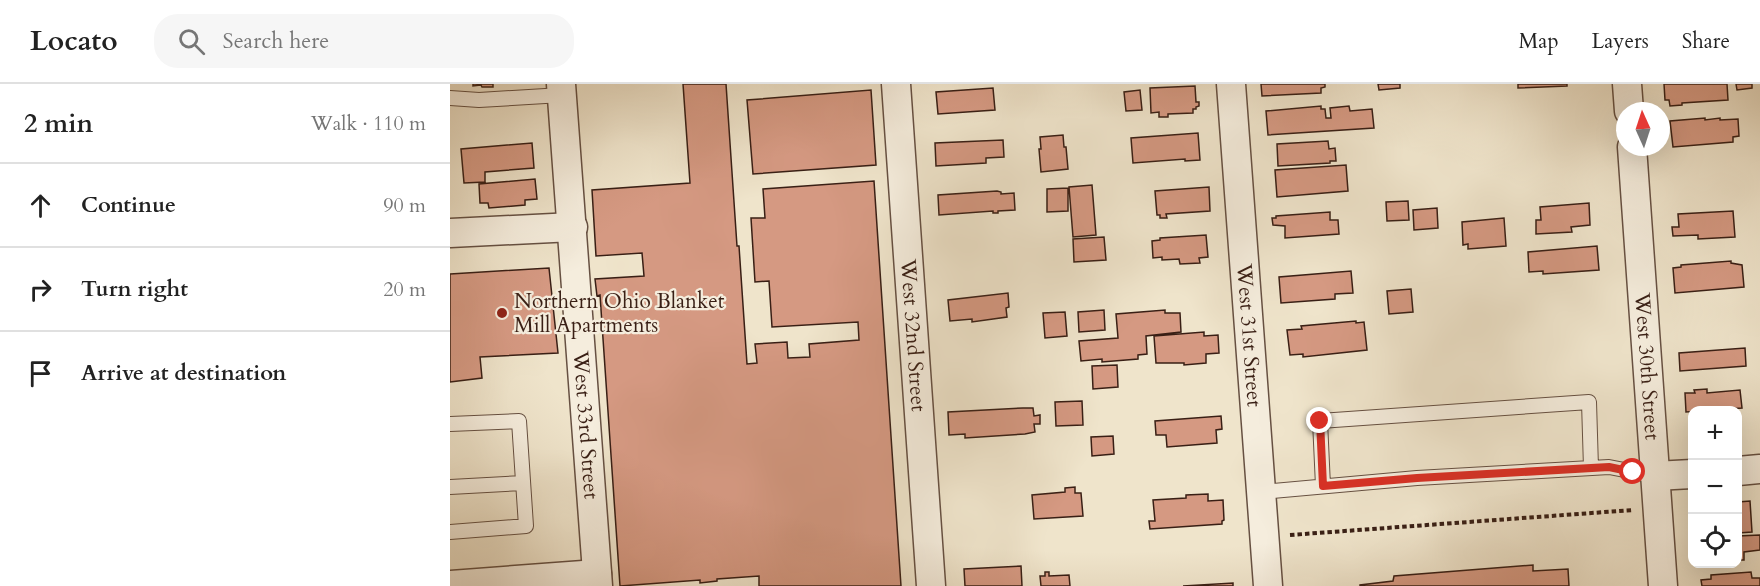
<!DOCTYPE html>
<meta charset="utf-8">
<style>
body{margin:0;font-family:Cardo,serif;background:#f6f6f6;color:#222}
.controls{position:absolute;right:18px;bottom:18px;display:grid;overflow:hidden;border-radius:12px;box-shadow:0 6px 24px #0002}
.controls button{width:54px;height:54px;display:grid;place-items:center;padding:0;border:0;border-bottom:2px solid #e0e0e0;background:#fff;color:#222;font:30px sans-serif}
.compass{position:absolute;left:1166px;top:18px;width:54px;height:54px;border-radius:50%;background:#fff;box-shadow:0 6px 24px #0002;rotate:357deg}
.stop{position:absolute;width:18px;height:18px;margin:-14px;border:4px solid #d93025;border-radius:50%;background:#fff}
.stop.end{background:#d93025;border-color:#fff;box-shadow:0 2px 6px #0008}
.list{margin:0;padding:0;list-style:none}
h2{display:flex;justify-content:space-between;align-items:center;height:78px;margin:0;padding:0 24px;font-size:26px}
h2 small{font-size:20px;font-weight:400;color:#767676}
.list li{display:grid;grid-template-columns:39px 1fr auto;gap:18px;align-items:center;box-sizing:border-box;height:84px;padding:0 24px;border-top:2px solid #e0e0e0}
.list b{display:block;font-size:22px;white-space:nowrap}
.list em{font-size:20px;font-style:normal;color:#767676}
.icon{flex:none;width:33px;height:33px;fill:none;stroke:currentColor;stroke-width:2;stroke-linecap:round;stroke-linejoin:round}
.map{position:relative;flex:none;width:1310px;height:502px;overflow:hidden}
header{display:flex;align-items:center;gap:36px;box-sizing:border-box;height:84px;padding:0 30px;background:#fff;border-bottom:2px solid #e0e0e0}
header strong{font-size:28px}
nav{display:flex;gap:33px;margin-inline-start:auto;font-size:21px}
.search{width:420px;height:54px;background:#f6f6f6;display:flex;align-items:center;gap:15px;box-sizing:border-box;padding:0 21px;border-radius:24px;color:#767676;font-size:22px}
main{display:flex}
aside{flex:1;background:#fff}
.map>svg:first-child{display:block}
</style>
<header>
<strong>Locato</strong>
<div class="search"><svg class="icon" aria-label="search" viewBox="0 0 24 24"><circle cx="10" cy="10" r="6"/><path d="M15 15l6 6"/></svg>Search here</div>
<nav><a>Map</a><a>Layers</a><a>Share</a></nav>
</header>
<main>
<aside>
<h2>2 min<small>Walk · 110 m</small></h2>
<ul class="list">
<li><svg class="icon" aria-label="ahead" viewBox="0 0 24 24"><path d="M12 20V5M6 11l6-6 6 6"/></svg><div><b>Continue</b></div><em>90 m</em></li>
<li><svg class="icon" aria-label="right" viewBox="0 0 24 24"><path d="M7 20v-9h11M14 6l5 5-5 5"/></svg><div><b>Turn right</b></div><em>20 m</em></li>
<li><svg class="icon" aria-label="arrive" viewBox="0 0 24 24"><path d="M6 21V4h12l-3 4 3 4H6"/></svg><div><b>Arrive at destination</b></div></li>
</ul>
</aside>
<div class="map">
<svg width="1310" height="502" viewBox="0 0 1310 502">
<rect width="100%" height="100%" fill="#efe4cb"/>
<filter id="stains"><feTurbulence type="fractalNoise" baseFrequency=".00333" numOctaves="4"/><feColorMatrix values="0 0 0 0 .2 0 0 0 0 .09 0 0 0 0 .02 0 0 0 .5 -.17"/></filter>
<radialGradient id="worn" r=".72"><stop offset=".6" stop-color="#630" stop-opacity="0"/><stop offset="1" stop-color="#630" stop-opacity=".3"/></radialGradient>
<path fill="#d59982" stroke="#391f15" stroke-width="1.5" d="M23 0H43V3H32L31 1 23 2Z
M233 0H276L287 162H289L297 280 307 279 305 260 337 258 338 274 360 273 359 260 409 256 408 238 322 243 319 197 305 198 301 134H315L313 105 424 97 451 502H309V492L267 495V497L250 499V496L170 502 150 211 147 212 145 195 194 192 192 169 146 172 142 106 240 99Z
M811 0H875V3L871 4V9L812 12Z
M928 0H950V4L929 6Z
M1068 0H1117V2L1068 4Z
M1214 0H1277L1278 16 1232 19V21L1220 22 1219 16H1215Z
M1286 0H1302V4L1287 6Z
M745 2 746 18H749V22L746 23V25H743V29L718 30V33H709V28L701 29 700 4Z
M543 4 545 26 488 30 486 8Z
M421 6 426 81 303 90 297 16Z
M690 6 692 26 676 27 674 8Z
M871 22V25H875L876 34H881L880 24 899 22 900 27 922 25 924 44 818 51 816 27Z
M1255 34V36L1270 34V36L1288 35 1289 52 1283 53V58L1223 63 1220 37Z
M748 49 750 76 735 77V75L683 79 681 54Z
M613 51 614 63H616L618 85 591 88 589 65H591L590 53Z
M553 56 554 73 536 74V79L486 82 485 59Z
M878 57 879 65 885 64 886 77H880V79L828 82 827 60Z
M82 59 84 84 35 88V98L14 99 11 65Z
M896 81 898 107 827 113 825 86Z
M85 95 87 115 75 116V121L39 124 38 119H30L29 100Z
M642 101 646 151 623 153 619 103Z
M759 103 760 127 716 130 717 134H710V131H707L705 107Z
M618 104V127L597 128V105Z
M547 107 551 108V110L564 109 565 126 548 127V129H543V127L489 131 488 111Z
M958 117 959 136 937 137 936 118Z
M1139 119 1140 141 1121 143 1122 148 1086 150V136H1091L1090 123Z
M987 124 988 144 964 146 963 126Z
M1283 127 1285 153 1248 155V151L1223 152 1222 143H1229L1228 130Z
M880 128V136H888L889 150 835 154V142L823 141 822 134H826V132Z
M1054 134 1056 162 1018 165V160L1013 161 1012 138Z
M756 151 758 173 749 174 750 179 730 180 729 175 712 176V173L703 174 702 157 710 156V154Z
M654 153 656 176 624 178 623 155Z
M1147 162 1149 186 1093 190V187L1079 188 1078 168Z
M1281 177V179L1292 181 1294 203 1225 209 1223 184 1231 183V181Z
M99 184 108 269 30 273 32 294 0 298V190Z
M901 187 903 209 885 210V215L831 219 829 193Z
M961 205 963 228 939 230 937 207Z
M558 209 559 223 556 224 557 233 522 238V235L500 237 498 216Z
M654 226 655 246 629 248 628 228Z
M715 226V229H730L731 248 696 252 697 270 688 271V275L652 278V275L631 277 629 257 668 254 666 230Z
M615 228 617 252 595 254 593 229Z
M906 237V239L914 238 917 266 853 273V270L840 271 837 246 852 245 851 242Z
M754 248V252L768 251 769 269 756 270V279L734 281V279H706L704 252Z
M1295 264 1296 282 1230 287 1229 269Z
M667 281 668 303 643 305 642 282Z
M1257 305V309L1290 306 1292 324 1236 328 1235 309H1245L1244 306Z
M632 317 633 341 606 342 605 318Z
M573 324H583L584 332 590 331V340H584L585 348 575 350 515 354V350L499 351 498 328Z
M771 332 772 345 766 346 767 359 717 363 716 351H706L705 337Z
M663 352 664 370 642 372 641 353Z
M625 403V409H631L633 432 584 435 582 411 615 408V404Z
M758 410V417L773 416 774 436 772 437V440L700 445 699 437H705L703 416 736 414V411Z
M1300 417 1302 448 1288 449V418Z
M1310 451V466L1294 468V476H1288V452Z
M1083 481V487L1118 485 1119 502H910V501L943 497 944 492Z
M571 482 572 502H515L514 485Z
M595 488H599V492L619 491 620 502H591L590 492H595Z
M1301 488 1302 494H1310V502H1252L1251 496 1261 495V491Z
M783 499V502H733Z"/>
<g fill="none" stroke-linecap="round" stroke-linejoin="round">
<defs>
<path id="lane" d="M0 14 29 16 112 11
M0 340 69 337 76 442 0 448
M873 402 870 337 1139 318 1141 384
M0 403 73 399
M811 408 967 394 1159 383 1205 392"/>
<g id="street">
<path id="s1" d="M111 0 148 502"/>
<path id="s2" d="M446 0 481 502"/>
<path id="s3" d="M781 0 818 502"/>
<path d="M1177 0 1179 27"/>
<path id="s4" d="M1182 63 1213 502"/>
<path d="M0 149 123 143"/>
<path d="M1288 387 1310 385"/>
<path d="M1205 392 1242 390"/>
<path d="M0 501 147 490"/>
</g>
</defs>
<use href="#lane" stroke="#665042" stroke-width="16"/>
<use href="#street" stroke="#665042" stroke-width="31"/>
<path stroke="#391f15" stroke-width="4" stroke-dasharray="4.5 3" stroke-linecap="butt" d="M840 451 1183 426"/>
<use href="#lane" stroke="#f5eddd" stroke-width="14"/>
<use href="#street" stroke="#f5eddd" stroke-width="28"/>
</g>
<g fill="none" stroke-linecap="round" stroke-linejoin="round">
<path stroke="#d93025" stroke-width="8" d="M870 337 873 402 967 394 1159 383 1183 388"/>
</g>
<circle fill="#8f2418" stroke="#f5eddd" stroke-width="2" cx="52" cy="229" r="6"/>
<g text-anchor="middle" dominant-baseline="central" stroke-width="4.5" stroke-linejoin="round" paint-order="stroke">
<g font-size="21" fill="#391f15" stroke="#f5eddd" text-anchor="start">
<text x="64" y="217">Northern Ohio Blanket<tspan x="64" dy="24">Mill Apartments</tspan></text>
</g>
<g font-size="21" fill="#391f15" stroke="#f5eddd">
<text stroke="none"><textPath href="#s2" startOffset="252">West 32nd Street</textPath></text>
<text stroke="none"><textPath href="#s3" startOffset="252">West 31st Street</textPath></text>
<text stroke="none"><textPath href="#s4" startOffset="220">West 30th Street</textPath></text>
<text stroke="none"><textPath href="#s1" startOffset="342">West 33rd Street</textPath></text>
</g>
</g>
<rect width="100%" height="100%" filter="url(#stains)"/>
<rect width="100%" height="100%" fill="url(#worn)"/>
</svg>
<div class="controls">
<button>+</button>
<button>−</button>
<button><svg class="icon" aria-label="locate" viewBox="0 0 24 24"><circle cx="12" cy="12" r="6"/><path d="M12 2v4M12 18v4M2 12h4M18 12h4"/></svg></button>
</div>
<svg class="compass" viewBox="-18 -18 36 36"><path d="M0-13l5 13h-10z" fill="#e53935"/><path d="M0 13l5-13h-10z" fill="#767676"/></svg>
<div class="stop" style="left:1183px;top:388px"></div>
<div class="stop end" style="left:870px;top:337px"></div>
</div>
</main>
